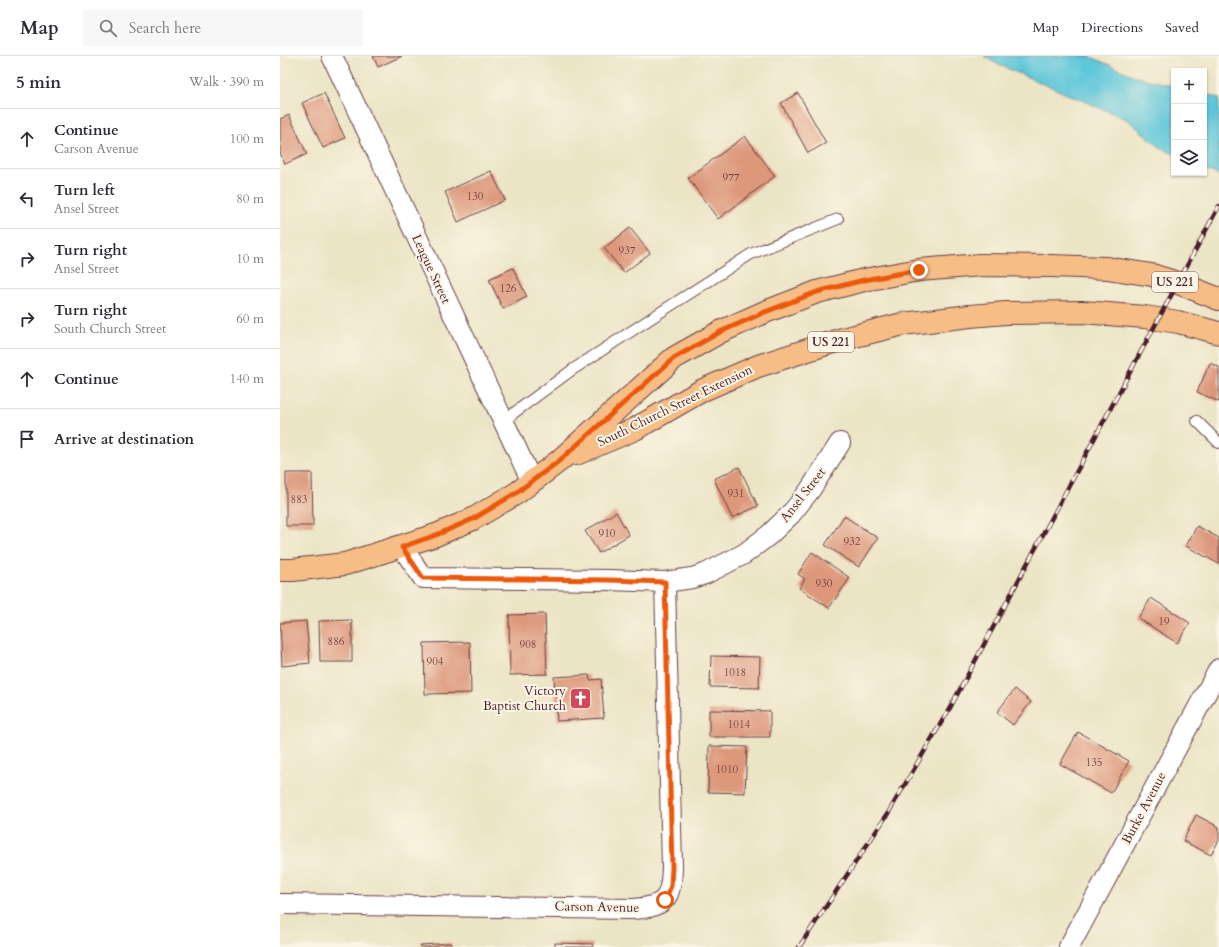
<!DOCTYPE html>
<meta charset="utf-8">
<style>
body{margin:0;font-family:Cardo,serif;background:#f7f7f7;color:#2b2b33}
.controls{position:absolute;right:12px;top:12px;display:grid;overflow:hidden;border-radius:0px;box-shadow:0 1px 3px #0004}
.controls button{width:36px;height:36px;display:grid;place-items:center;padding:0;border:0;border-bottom:1px solid #e1e1e2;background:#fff;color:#2b2b33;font:20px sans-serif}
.stop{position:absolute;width:12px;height:12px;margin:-9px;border:3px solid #ea580c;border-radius:50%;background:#fff}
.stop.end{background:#ea580c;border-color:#fff;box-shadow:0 1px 4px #0008}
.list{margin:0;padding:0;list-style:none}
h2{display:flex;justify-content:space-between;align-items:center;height:52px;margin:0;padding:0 16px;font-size:17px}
h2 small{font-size:13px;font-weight:400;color:#7c7c81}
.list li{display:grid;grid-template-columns:26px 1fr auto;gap:12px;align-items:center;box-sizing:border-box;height:60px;padding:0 16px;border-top:1px solid #e1e1e2}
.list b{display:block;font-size:15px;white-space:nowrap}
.list p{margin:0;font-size:13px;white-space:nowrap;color:#7c7c81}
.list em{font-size:13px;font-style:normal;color:#7c7c81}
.icon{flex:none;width:22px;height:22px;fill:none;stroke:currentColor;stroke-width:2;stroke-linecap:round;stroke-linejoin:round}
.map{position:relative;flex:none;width:939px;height:891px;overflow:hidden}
header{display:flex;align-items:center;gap:24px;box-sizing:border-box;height:56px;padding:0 20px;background:#fff;border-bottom:1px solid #e1e1e2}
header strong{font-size:19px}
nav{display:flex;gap:22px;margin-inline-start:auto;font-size:14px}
.search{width:280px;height:36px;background:#f7f7f7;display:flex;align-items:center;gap:10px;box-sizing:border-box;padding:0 14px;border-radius:0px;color:#7c7c81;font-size:15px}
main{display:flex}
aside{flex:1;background:#fff}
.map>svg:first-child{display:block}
</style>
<header>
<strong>Map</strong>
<div class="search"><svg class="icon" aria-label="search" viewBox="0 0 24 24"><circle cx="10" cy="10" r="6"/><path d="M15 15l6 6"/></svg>Search here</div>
<nav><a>Map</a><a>Directions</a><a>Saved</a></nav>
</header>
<main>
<aside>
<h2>5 min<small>Walk · 390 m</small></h2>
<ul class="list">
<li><svg class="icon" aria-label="ahead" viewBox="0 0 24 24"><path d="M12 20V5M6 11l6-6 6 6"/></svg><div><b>Continue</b><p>Carson Avenue</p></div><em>100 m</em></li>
<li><svg class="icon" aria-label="left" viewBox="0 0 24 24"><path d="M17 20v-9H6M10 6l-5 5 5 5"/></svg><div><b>Turn left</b><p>Ansel Street</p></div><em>80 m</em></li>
<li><svg class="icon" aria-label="right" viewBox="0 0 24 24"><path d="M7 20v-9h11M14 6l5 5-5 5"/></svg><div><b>Turn right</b><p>Ansel Street</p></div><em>10 m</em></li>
<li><svg class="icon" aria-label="right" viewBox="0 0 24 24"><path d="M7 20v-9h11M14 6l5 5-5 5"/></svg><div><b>Turn right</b><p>South Church Street</p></div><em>60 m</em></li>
<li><svg class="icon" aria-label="ahead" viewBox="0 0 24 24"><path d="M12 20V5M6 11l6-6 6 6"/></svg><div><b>Continue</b></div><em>140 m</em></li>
<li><svg class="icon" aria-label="arrive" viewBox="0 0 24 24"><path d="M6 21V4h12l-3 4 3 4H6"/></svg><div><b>Arrive at destination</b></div></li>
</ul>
</aside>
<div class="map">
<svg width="939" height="891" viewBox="0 0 939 891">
<rect width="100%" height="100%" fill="#fcf5e5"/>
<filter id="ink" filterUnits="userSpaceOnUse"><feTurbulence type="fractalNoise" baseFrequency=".025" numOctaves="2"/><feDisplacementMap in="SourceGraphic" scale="8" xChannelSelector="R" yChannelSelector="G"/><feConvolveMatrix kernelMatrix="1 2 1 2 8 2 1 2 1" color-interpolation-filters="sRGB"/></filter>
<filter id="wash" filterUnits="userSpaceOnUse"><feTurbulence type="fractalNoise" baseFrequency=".012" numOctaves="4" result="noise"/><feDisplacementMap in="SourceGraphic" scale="16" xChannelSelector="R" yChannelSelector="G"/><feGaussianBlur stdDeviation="0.9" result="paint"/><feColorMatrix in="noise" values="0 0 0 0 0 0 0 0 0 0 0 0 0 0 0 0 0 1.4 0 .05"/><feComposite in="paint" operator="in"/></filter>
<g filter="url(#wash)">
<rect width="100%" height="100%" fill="#ebe4c5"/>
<path fill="#5dc6d9" stroke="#547282" d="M704 0H809L857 21 894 30V98L881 92 848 64 717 8Z
M924 38 939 42V119L924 113Z"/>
<g id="blocks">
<path fill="#dd987b" d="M93 0H122L98 11Z
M44 37 65 82 43 92 22 47Z
M518 37 546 87 528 97 501 47Z
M9 59 27 98 5 108 0 97V63Z
M465 80 495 120 438 163 408 122Z
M211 115 225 144 178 166 165 136Z
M350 172 370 197 344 217 324 192Z
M233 212 247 241 223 253 209 223Z
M930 307 939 311V346L917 336Z
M459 411 478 450 452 462 434 423Z
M6 417H32L33 470H6Z
M336 456 349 479 319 497 305 475Z
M564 460 598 482 579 511 545 489Z
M917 470 939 482V508L906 490Z
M532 496 570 522 549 552 519 532 525 523 518 518Z
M871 542 910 567 897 587 858 562Z
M265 558 267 618 230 619 229 559Z
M72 564V606H40L39 565Z
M26 565 30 607 2 610 0 567Z
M190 586 191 637 145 638 144 587Z
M431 600 480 601 479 632 430 631Z
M309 619 310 624 321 623 324 662 277 665 274 621Z
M735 633 751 646 733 669 717 656Z
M429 654 490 655V681H429Z
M798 676 849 705 831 737 780 708Z
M429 690 467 691 465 737 428 736Z
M916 759 939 771V784L931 799 903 785Z
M171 887V891H141L140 889Z
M275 887 313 888V891H275Z"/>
</g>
</g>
<g filter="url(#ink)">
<use href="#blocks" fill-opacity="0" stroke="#623d42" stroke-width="1"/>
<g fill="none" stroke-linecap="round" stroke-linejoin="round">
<defs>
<path id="service" d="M223 365 292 314 373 261 471 198 558 163
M917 365 939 387"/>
<path id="minor" d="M52 0 252 426
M122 491 143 522 329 524 385 526 412 522 425 518 464 498 489 479 511 458 530 434 560 387
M0 848 354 853C386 850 391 843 392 811L385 526
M789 891 939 613"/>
<path id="primary" d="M296 398 355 373 423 334 478 310 559 284 623 268 690 260 726 257 803 256 865 261 898 266 939 277
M0 514H13L65 508 156 479 193 463 237 437 279 405 394 302 440 276 485 256 537 236 584 224 639 214 701 209 771 210 827 212 872 219 901 228 939 243"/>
</defs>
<use href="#service" stroke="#623d42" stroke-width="12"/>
<use href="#minor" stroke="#623d42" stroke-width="22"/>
<use href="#primary" stroke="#623d42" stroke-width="24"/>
<use href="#service" stroke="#fff" stroke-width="10"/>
<use href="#minor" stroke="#fff" stroke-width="20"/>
<use href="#primary" stroke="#f6be86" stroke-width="22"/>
<defs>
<path id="rail" d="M519 891 607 759 671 650 939 150"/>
</defs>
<use href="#rail" stroke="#4a1f2b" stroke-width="4.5"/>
<use href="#rail" stroke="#fcf5e5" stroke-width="3" stroke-dasharray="9" stroke-linecap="butt"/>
</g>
</g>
<g fill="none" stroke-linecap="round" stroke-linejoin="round" filter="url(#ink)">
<path stroke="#ea580c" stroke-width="5" d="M385 844 391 830 392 811 385 526 329 524 143 522 122 491 156 479 193 463 236 437 279 405 394 302 440 276 485 256 537 236 584 224 639 214"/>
</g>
<defs>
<symbol id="church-square" viewBox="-11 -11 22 22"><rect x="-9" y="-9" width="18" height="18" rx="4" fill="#d1495b" stroke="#fcf5e5"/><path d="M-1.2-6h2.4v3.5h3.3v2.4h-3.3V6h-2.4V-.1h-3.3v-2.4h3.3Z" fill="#fff"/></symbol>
</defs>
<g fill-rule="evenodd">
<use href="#church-square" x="288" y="630" width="25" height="25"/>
</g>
<g text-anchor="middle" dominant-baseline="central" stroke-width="4" stroke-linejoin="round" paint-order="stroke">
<g font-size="11" fill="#6f3d3f">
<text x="451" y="121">977</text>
<text x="195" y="140">130</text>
<text x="347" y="194">937</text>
<text x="228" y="232">126</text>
<text x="456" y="437">931</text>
<text x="19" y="443">883</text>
<text x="327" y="477">910</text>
<text x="572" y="485">932</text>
<text x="544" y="527">930</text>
<text x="884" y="565">19</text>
<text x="56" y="585">886</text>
<text x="248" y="588">908</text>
<text x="155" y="605">904</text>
<text x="455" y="616">1018</text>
<text x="459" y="668">1014</text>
<text x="814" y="706">135</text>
<text x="447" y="713">1010</text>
</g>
<g fill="#fcf5e5" stroke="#7f5f63" stroke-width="1">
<rect x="872" y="216" width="46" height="20" rx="3"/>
<rect x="528" y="276" width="46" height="20" rx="3"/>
</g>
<g font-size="12" font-weight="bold" fill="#4a1f2b">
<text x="895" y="226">US 221</text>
<text x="551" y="286">US 221</text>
</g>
<g font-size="13" fill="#4a1f2b" stroke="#fcf5e5">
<text transform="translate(151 213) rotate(65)">League Street</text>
<text transform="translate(395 350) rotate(-26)">South Church Street Extension</text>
<text transform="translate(523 439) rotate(-52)">Ansel Street</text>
<text transform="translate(864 752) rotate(-62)">Burke Avenue</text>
<text transform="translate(317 851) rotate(1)">Carson Avenue</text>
</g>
<g font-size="13" fill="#4a1f2b" stroke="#fcf5e5" text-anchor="end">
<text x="286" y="635">Victory<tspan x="286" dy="15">Baptist Church</tspan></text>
</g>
</g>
</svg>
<div class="controls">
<button>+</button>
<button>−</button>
<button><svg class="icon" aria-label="layers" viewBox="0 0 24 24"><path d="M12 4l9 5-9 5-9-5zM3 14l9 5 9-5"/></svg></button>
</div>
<div class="stop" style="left:385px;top:844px"></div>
<div class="stop end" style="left:639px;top:214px"></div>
</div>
</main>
